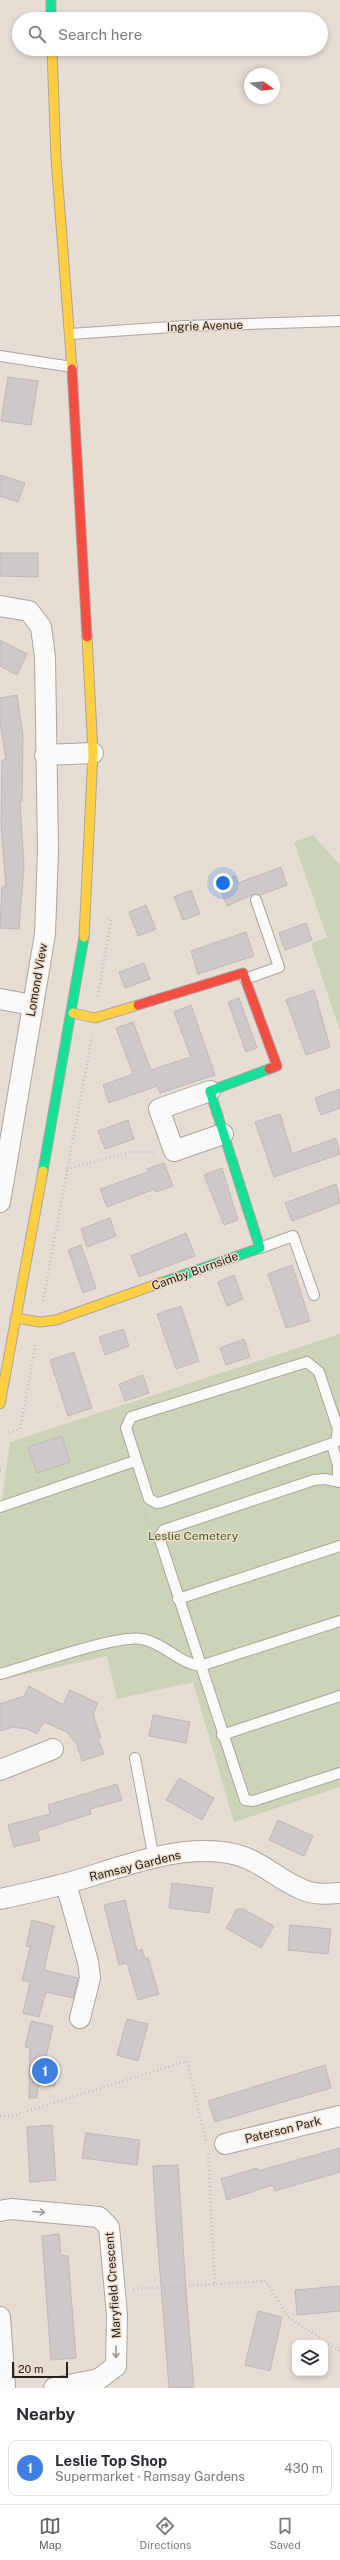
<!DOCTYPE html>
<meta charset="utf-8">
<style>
body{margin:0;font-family:"Public Sans",sans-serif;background:#f2f2f3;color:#2b2b33}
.controls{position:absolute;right:12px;bottom:12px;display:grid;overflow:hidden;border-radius:8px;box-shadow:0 2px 6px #0003}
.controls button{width:36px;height:36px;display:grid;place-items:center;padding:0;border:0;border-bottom:1px solid #e1e1e2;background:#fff;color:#2b2b33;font:20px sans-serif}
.compass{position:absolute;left:244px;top:68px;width:36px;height:36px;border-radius:50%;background:#fff;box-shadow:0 2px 6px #0003;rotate:104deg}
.scale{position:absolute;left:12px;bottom:10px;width:56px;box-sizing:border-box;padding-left:4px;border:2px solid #28221c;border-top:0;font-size:11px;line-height:14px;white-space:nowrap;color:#28221c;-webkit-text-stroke:3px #eedccd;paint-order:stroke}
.you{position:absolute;left:223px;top:883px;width:14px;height:14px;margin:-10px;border:3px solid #fff;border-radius:50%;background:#1a73e8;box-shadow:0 0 0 6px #1a73e833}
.badge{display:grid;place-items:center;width:26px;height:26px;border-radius:50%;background:#6a635d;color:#fff;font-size:13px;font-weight:700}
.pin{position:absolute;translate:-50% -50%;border:2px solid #fff;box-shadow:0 1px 4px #0006}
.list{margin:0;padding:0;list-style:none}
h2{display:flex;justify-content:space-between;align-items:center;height:52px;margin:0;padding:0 16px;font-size:17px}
h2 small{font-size:13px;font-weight:400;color:#7c7c81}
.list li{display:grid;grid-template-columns:26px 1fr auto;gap:12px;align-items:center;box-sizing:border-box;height:56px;margin:0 8px 8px;padding:0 8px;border:1px solid #e1e1e2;border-radius:8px}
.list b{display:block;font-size:15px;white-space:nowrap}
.list p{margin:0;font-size:13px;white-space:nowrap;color:#7c7c81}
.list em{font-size:13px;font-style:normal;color:#7c7c81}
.icon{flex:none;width:22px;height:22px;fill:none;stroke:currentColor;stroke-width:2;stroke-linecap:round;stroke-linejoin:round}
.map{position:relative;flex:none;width:340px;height:2388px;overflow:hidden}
.search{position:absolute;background:#fff;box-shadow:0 2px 6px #0003;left:12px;right:12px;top:12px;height:44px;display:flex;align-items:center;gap:10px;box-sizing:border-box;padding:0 14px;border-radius:22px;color:#7c7c81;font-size:15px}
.sheet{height:116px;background:#fff}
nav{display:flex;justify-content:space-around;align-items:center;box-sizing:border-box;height:56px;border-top:1px solid #e1e1e2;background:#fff;font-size:11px;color:#7c7c81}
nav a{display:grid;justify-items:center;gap:2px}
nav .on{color:#6a635d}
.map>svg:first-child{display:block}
</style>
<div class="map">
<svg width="340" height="2388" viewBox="0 0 340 2388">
<rect width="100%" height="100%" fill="#e6ddd5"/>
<path fill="#cbd4b7" d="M313 835 340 865V1031L311 944 327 937 294 842Z
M340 1334V1787L234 1822 193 1682 117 1699 107 1656 0 1680V1514L10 1442Z"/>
<path fill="#cec8c8" stroke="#bfb9b8" d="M8 377 38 381 31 425 1 421Z
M0 475 25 483 18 502 0 496Z
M0 553H38V577L0 576Z
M0 640 27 654 17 675 0 666Z
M17 695 23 736 22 801H20L24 866 19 929 0 928 2 886 6 887 1 825 2 760H6L0 722V698Z
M281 867 287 885 260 895 254 894 227 906 218 882 235 876 238 883Z
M191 890 200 914 183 920 174 897Z
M146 905 156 929 138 936 129 912Z
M306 923 312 940 285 950 279 933Z
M246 932 254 956 198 974 191 951Z
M144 963 150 979 125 988 119 972Z
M314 990 330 1047 306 1055 286 1000Z
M239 998 257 1048 246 1052 228 1002Z
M191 1005 215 1075 160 1093 157 1086 109 1103 103 1085 133 1074 116 1028 133 1022 151 1070 191 1057 174 1012Z
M340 1089V1108L321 1115 315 1098Z
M280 1114 292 1154 336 1138 340 1154 274 1177 255 1122Z
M128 1120 134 1139 105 1149 98 1131Z
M164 1163 173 1186 156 1192 155 1189 107 1207 100 1189 148 1172 147 1169Z
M222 1168 238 1220 224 1225 204 1175Z
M336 1184 340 1203 292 1221 285 1203Z
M110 1218 116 1236 87 1247 81 1229Z
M186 1233 195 1256 139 1277 131 1256Z
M81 1245 96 1288 83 1293 68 1250Z
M292 1265 310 1321 286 1328 268 1274Z
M234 1275 243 1299 227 1306 218 1282Z
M181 1306 199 1361 176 1369 157 1314Z
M123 1329 129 1346 105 1355 99 1337Z
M244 1339 250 1357 226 1365 220 1348Z
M74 1352 92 1408 68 1416 50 1360Z
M143 1375 149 1393 125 1401 119 1384Z
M62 1436 70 1462 37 1473 28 1447Z
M29 1686 63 1705 70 1690 98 1703 93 1714 101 1738 98 1739 104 1754 82 1761 77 1745 67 1732 44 1722 37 1734 27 1729 13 1727 0 1731V1704L24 1696Z
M153 1715 190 1722 186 1743 149 1736Z
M179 1778 214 1798 202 1820 166 1800Z
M117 1784 122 1800 90 1809 91 1814 37 1831 40 1840 14 1847 8 1825 50 1814 48 1805Z
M278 1820 313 1836 304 1856 269 1840Z
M172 1883 213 1888 209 1913 169 1908Z
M125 1900 137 1951 142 1949 145 1959 148 1958 159 1994 138 2000 127 1963 119 1965 104 1905Z
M237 1909H243L274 1926 261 1948 226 1928Z
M32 1920 54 1926 44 1970 78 1978 73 1998 46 1992 39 2017 23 2013 30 1982 22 1980 30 1947 26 1946Z
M290 1925 331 1929 328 1954 288 1950Z
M127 2019 148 2024 138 2061 117 2055Z
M31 2021 53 2026 44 2066H56L55 2086 39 2085 36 2098H29L30 2048 25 2047Z
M325 2065 331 2088 215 2122 208 2101Z
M52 2125 56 2180 30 2182 27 2127Z
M86 2133 140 2140 137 2165 82 2158Z
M340 2148V2172L275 2191 273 2185 227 2200 221 2179 257 2168 258 2171Z
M178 2165 186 2291 194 2388H169L156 2221 153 2166Z
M59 2234 61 2255 68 2256 76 2358 51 2360 42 2236Z
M340 2286V2311L297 2315 295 2290Z
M258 2311 282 2317 270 2371 245 2365Z"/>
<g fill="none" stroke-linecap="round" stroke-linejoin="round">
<defs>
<path id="lane" d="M70 334 186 326 340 321
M0 356 72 367
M245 979 279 967 256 900
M260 1248 293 1236 314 1295
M307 1362 319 1372 338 1429 336 1442 162 1502 157 1503 149 1499 126 1428 131 1417Z
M332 1445 338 1465V1481
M340 1482 325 1479 314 1480 164 1530 159 1537 245 1800 253 1801 340 1773
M0 1507 135 1461
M178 1599 340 1546
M0 1674C29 1666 118 1634 142 1639 164 1643 179 1663 200 1666L340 1621
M222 1735 340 1696
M135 1758 154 1859"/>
<path id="street" d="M0 606 29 611 41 627 45 657 48 850 45 934 0 1202
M45 755 93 753
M0 999 32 1005
M210 1091 159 1109 174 1151 223 1134
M0 1770 53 1749
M66 1884 88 1962 90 1978 80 2018
M0 1899C23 1894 46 1889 68 1883 117 1869 171 1846 222 1852 258 1856 271 1876 301 1889 313 1895 327 1894 340 1893
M225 2144 340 2116
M0 2211 11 2209 99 2217 109 2227 117 2315 116 2366 99 2379 54 2388
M0 2317 5 2388"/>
<path id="fast" d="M51 0V19
M43 1171 84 937
M163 1282 260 1248 210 1091 269 1069"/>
<path id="slow" d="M52 49 56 159 72 369
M84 937 93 753 87 637
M73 1013 95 1018 138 1005
M15 1318 40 1322 56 1320 163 1282
M0 1404 43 1171"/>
<path id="jam" d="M72 369 87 637
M138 1005 243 973 277 1066 269 1069"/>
</defs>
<use href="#lane" stroke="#aca59f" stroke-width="12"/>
<use href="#street" stroke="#aca59f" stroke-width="22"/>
<use href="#fast" stroke="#aca59f" stroke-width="11"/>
<use href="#slow" stroke="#aca59f" stroke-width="11"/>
<use href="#jam" stroke="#aca59f" stroke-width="11"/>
<path stroke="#c2bfbc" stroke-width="2.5" stroke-dasharray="1 3" stroke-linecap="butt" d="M98 996 111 919 106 918
M67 1169 130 1152H154
M43 1301 92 1037
M9 1433 20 1429 36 1342
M0 1470H3
M145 1514 150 1526
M0 2116H12L187 2061 206 2141
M208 2154 215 2286
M133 2289 266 2281 288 2317 340 2351"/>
<use href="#lane" stroke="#fbfaf9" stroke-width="10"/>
<use href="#street" stroke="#fbfaf9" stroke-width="20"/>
<use href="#fast" stroke="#16e098" stroke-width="9"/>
<use href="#slow" stroke="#ffcf43" stroke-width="9"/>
<use href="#jam" stroke="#f24e42" stroke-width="9"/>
</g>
<defs><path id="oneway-shaft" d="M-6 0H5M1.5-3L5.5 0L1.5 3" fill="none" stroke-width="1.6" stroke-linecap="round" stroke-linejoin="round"/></defs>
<g stroke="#9c9996">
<use href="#oneway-shaft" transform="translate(39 2212) rotate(5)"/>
<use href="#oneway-shaft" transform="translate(116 2352) rotate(90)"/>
</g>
<g text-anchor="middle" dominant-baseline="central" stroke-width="3" stroke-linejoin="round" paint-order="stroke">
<g font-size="12" fill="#28221c" stroke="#eedccd">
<text transform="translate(205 326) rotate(-2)">Ingrie Avenue</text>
<text transform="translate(37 980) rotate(-80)">Lomond View</text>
<text transform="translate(195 1271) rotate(-20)">Camby Burnside</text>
<text transform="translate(135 1866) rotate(-14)">Ramsay Gardens</text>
<text transform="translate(283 2130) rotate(-14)">Paterson Park</text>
<text transform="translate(113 2285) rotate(-94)">Maryfield Crescent</text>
</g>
<g font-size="12" fill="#44631c" stroke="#eedccd">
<text x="193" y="1536">Leslie Cemetery</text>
</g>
</g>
</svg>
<div class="controls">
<button><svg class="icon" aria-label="layers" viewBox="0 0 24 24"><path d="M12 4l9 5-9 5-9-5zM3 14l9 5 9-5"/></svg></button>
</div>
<svg class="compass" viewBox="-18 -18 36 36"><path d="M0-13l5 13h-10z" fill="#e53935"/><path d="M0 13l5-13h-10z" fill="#7c7c81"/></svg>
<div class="scale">20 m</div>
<div class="you"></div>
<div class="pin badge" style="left:45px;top:2071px;background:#3f7fe0">1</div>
<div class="search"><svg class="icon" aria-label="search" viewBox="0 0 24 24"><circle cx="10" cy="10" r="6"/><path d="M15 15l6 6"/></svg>Search here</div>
</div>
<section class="sheet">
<h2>Nearby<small></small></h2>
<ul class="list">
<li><span class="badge" style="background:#3f7fe0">1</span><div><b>Leslie Top Shop</b><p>Supermarket · Ramsay Gardens</p></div><em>430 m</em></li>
</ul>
</section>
<nav>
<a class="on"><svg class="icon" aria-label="map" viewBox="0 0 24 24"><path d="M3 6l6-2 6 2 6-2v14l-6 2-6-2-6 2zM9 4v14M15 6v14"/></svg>Map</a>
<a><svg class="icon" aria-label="directions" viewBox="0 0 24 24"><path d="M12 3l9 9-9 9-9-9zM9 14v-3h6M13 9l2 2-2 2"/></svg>Directions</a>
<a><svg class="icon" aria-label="saved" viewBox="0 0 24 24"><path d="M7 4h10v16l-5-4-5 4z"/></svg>Saved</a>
</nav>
